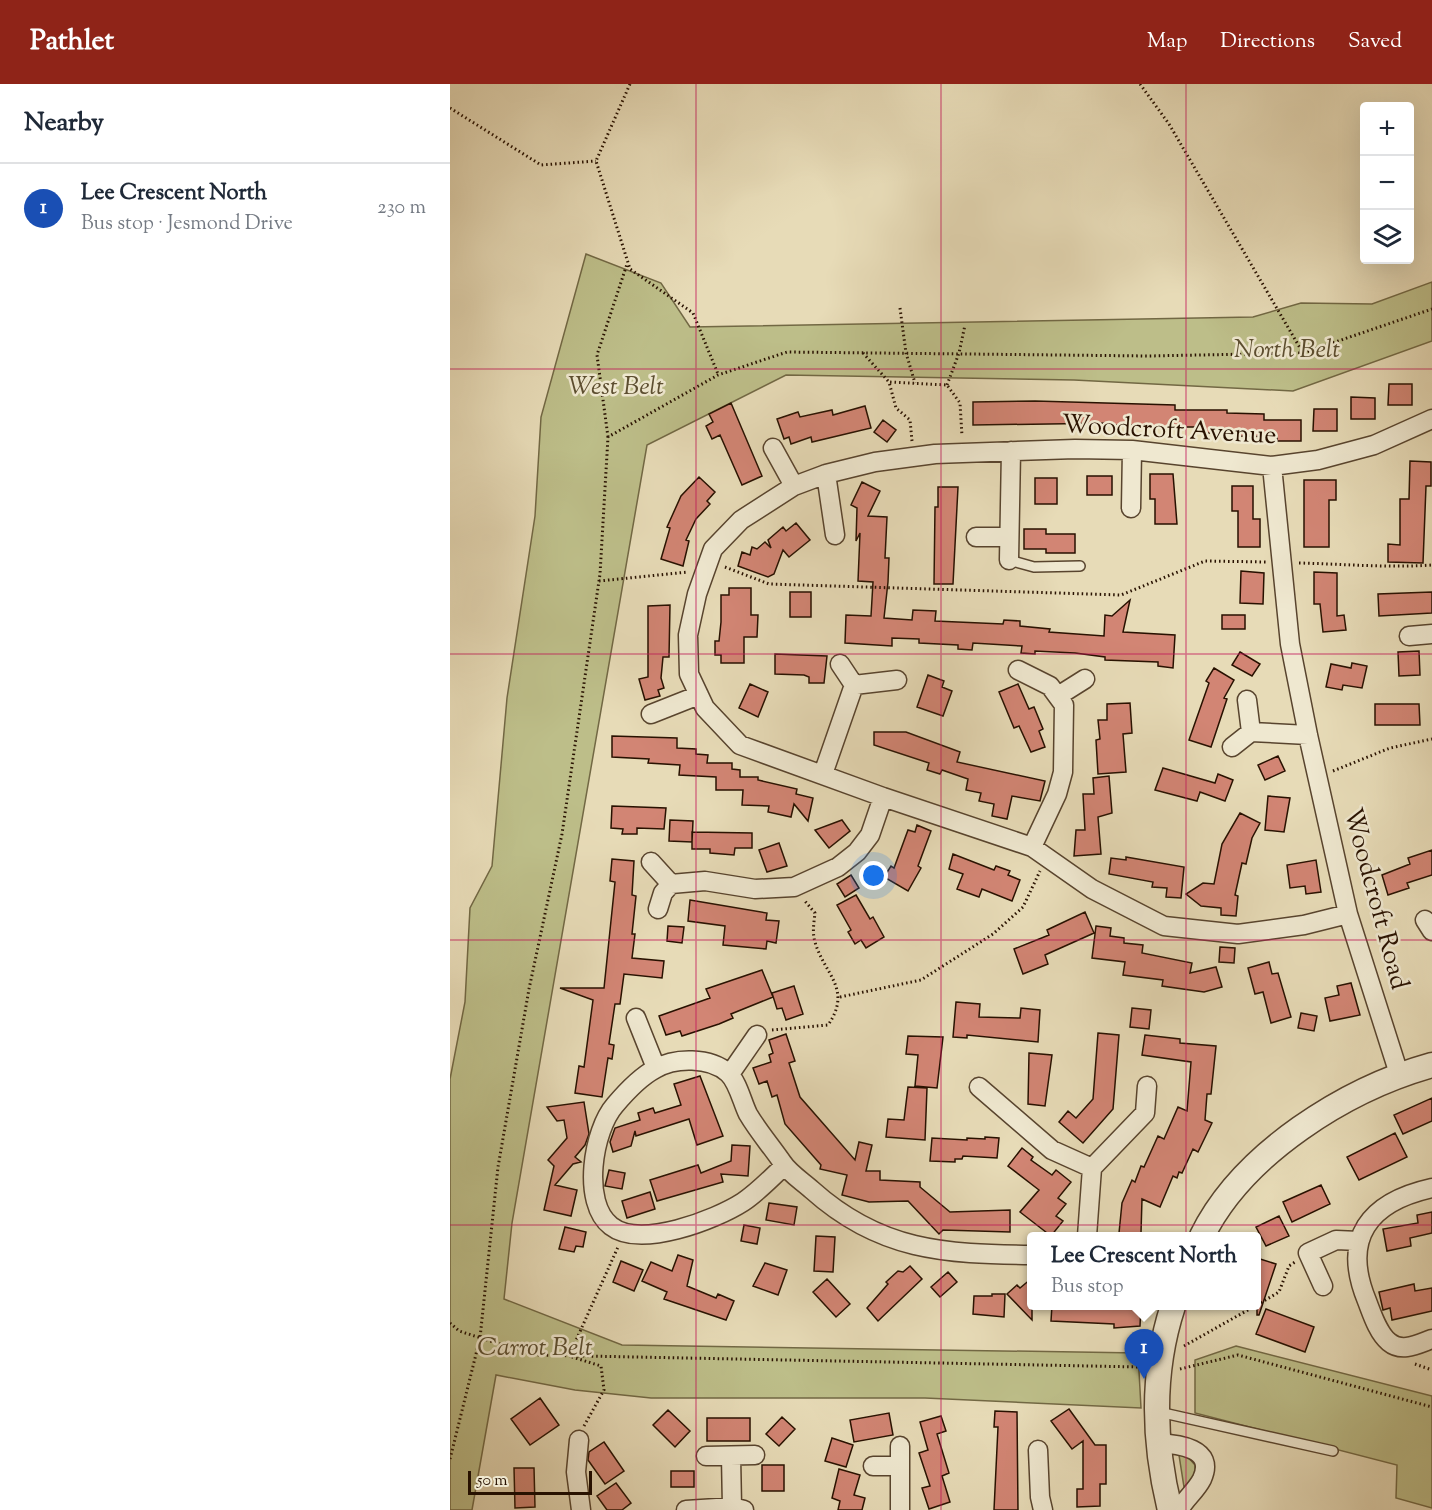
<!DOCTYPE html>
<meta charset="utf-8">
<style>
body{margin:0;font-family:"Sorts Mill Goudy",serif;background:#f6f6f7;color:#1f2937}
.controls{position:absolute;right:18px;top:18px;display:grid;overflow:hidden;border-radius:6px;box-shadow:0 6px 24px #0002}
.controls button{width:54px;height:54px;display:grid;place-items:center;padding:0;border:0;border-bottom:2px solid #e0e1e3;background:#fff;color:#1f2937;font:30px sans-serif}
.scale{position:absolute;left:18px;bottom:15px;width:124px;box-sizing:border-box;padding-left:6px;border:3px solid #281100;border-top:0;font-size:16px;line-height:21px;white-space:nowrap;color:#281100;-webkit-text-stroke:4px #efe8d0;paint-order:stroke}
.you{position:absolute;left:424px;top:792px;width:21px;height:21px;margin:-15px;border:4px solid #fff;border-radius:50%;background:#1a73e8;box-shadow:0 0 0 9px #1a73e833}
.badge{display:grid;place-items:center;width:39px;height:39px;border-radius:50%;background:#8f2418;color:#fff;font-size:20px;font-weight:700}
.pin{position:absolute;translate:-50% -50px;filter:drop-shadow(0 2px 3px #0008)}
.pin::after{content:'';position:absolute;top:32px;width:21px;height:18px;background:inherit;clip-path:polygon(0 0,100% 0,50% 100%)}
.popup{position:absolute;left:577px;top:1148px;width:234px;height:78px;box-sizing:border-box;display:grid;place-content:center;border-radius:6px;background:#fff;filter:drop-shadow(0 2px 4px #0005);font-size:20px;white-space:nowrap;color:#747a83}
.popup b{font-size:22px;color:#1f2937}
.popup::after{content:'';position:absolute;left:50%;top:100%;margin-left:-12px;border:12px solid transparent;border-top-color:#fff}
.list{margin:0;padding:0;list-style:none}
h2{display:flex;justify-content:space-between;align-items:center;height:78px;margin:0;padding:0 24px;font-size:26px}
h2 small{font-size:20px;font-weight:400;color:#747a83}
.list li{display:grid;grid-template-columns:39px 1fr auto;gap:18px;align-items:center;box-sizing:border-box;height:90px;padding:0 24px;border-top:2px solid #e0e1e3}
.list b{display:block;font-size:22px;white-space:nowrap}
.list p{margin:0;font-size:20px;white-space:nowrap;color:#747a83}
.list em{font-size:20px;font-style:normal;color:#747a83}
.icon{flex:none;width:33px;height:33px;fill:none;stroke:currentColor;stroke-width:2;stroke-linecap:round;stroke-linejoin:round}
.map{position:relative;flex:none;width:982px;height:1426px;overflow:hidden}
header{display:flex;align-items:center;gap:36px;box-sizing:border-box;height:84px;padding:0 30px;background:#8f2418;color:#fff}
header strong{font-size:28px}
nav{display:flex;gap:33px;margin-inline-start:auto;font-size:21px}
main{display:flex}
aside{flex:1;background:#fff}
.map>svg:first-child{display:block}
</style>
<header>
<strong>Pathlet</strong>
<nav><a>Map</a><a>Directions</a><a>Saved</a></nav>
</header>
<main>
<aside>
<h2>Nearby<small></small></h2>
<ul class="list">
<li><span class="badge" style="background:#1a4fb4">1</span><div><b>Lee Crescent North</b><p>Bus stop · Jesmond Drive</p></div><em>230 m</em></li>
</ul>
</aside>
<div class="map">
<svg width="982" height="1426" viewBox="0 0 982 1426">
<rect width="100%" height="100%" fill="#e7dbb7"/>
<filter id="stains"><feTurbulence type="fractalNoise" baseFrequency=".00333" numOctaves="4"/><feColorMatrix values="0 0 0 0 .2 0 0 0 0 .09 0 0 0 0 .02 0 0 0 .5 -.17"/></filter>
<radialGradient id="worn" r=".72"><stop offset=".6" stop-color="#630" stop-opacity="0"/><stop offset="1" stop-color="#630" stop-opacity=".3"/></radialGradient>
<path fill="#bdbe89" stroke="#726844" stroke-width="1.5" d="M136 170 211 199 240 243 803 233 851 219 922 220 982 198V257L843 307 624 296 336 291 197 361 62 1139 54 1215 172 1261 688 1269 691 1324 475 1314H201L125 1306 46 1291 22 1426H0V995L15 918 20 824 42 782 57 614 85 432 91 333Z
M786 1262 982 1312V1424L946 1414 947 1381 745 1329V1276Z
M729 1371 737 1372 745 1381V1391L734 1403Z"/>
<path fill="#d28574" stroke="#281100" stroke-width="1.5" d="M939 300H962V321H938Z
M901 313 925 314V335H901Z
M585 317 725 321V326H777V329L814 330V336H851V357H827V353L790 352V349H745V343H701V341H663V339L523 341V318Z
M281 319 312 392 292 401 270 351 262 355 256 342 263 338 259 330Z
M415 322 421 344 362 358 361 353 341 360 339 353 334 355 327 335 348 328 350 333 382 326 383 331Z
M864 325H887V347H863Z
M433 336 446 346 437 358 424 348Z
M960 377 981 378V402H976L973 479 938 478V460L950 461V415H959Z
M700 390H723L727 440H705V415H700Z
M637 392H662V411H637Z
M249 393 265 408 257 417 260 420 246 435 236 456 239 457 233 482 211 475 220 444 217 443 231 412Z
M585 394H607V420H585Z
M854 396H886V416H879V463H854Z
M412 398 430 407 418 432 437 433 435 474H439L438 498 434 534 462 536 463 526 486 527 485 537 553 540 554 536 570 537V542L600 545 599 548 654 552 655 531 662 532 680 516 673 548 725 551 723 584 708 582V578L655 576V573L625 569 585 567V570L571 569 572 562 523 559 522 566 508 565V561L469 559V555L442 554V562L395 559 396 531 421 532 423 498 408 497 410 449 406 457 407 424 401 421Z
M782 402H803V435H810V463H788V427H782Z
M488 403H508L503 500H484L485 423H488Z
M346 439 360 456 339 473 333 466 324 490 318 493 288 482 292 468 300 471 302 463 307 465 315 458 321 464 318 456 333 443 336 447Z
M574 445H596V450H625V469H596V465H574Z
M791 487 814 489 813 520 790 519Z
M864 488 887 489V532L894 531 896 546 873 548 870 520H864Z
M279 504H301V531H308L307 553H294V579H271V571H265V557H269L271 538V511H279Z
M340 508H361V533H340Z
M982 508V529L929 532 928 510Z
M220 521 219 573H213L211 594 214 604 208 606 210 612 195 616 189 595 198 593V522Z
M772 531H795V545H772Z
M969 567 970 591 949 592 948 568Z
M790 568 810 580 802 592 782 581Z
M325 570 377 572 374 599H359V593L354 591 325 590Z
M902 579 917 582 912 604 893 601 892 606 876 603 881 580 901 584Z
M764 584 784 596 774 614 777 615 761 663 739 656 759 599 756 597Z
M478 591 494 597 492 603 502 607 493 632 467 623Z
M300 600 318 608 308 633 289 624Z
M568 600 579 625 584 623 593 645 589 647 595 663 581 668 569 642 564 644 549 608Z
M680 619 682 649 673 650 676 688 648 690 646 656 650 655 648 636H657V620Z
M925 620H969L970 641H925Z
M424 648H456L510 668 507 678 595 697 590 717 562 712 557 735 542 732 544 720 529 717 531 709 516 706 518 695 492 686 490 690 477 686 479 679 424 661Z
M162 652 227 654V664L246 665V670L258 671 257 679H282V685L290 686V693H308V696L347 705 346 710 363 714 358 737 344 720 341 733 318 728 319 722 292 721 293 706H266V693L229 691 230 681 198 679 199 675 162 673Z
M828 672 835 687 815 696 808 681Z
M713 684 765 699 768 690 783 696 775 717 750 708 747 717 705 706Z
M659 692 662 729 648 733 651 770 624 772 626 746H635L633 710H644L643 694Z
M818 712 840 714 834 748 815 746Z
M162 722 216 724 214 745 187 744V750H172L173 745 161 744Z
M790 729 810 739 802 754 796 780 792 779 785 811 788 812 786 832 771 831V824L751 822 736 810 753 799 764 800 772 760Z
M220 736 243 737 242 758 219 757Z
M392 736 400 747 379 764 365 746Z
M467 741 481 747 468 782 471 784 458 807 434 793 441 782 444 784 458 746 465 748Z
M242 748 302 749V764H285L284 771 260 769V765H242Z
M329 759 337 782 317 788 309 766Z
M982 766V791L957 799 959 804 938 811 932 791 960 780 958 774Z
M503 770 544 786 546 782 560 787 558 791 570 796 562 817 532 805 529 813 507 805 513 790 499 785Z
M676 773 734 783 731 814 716 813 717 804 702 803 703 798 659 790 661 774 676 776Z
M162 775 184 777 182 811 186 812 182 850H185L182 874 214 877 212 894 174 890 170 920H165L159 960 164 961 162 975 158 974 152 1013 125 1009 129 982 134 983 143 916 110 904H154L165 798 160 797Z
M866 776 871 808 856 810 855 802 840 804 837 781Z
M401 791 409 804 395 813 387 800Z
M406 811 420 835 423 833 434 853 416 864 411 856 405 860 398 848 401 846 387 821Z
M240 816 317 829 316 836 329 837 326 859 317 857 316 865 273 861 275 842 238 837Z
M635 828 644 849 595 871 598 880 573 890 564 865 599 851 597 846Z
M218 842 234 843 232 859 217 857Z
M646 842 661 844 660 852 674 854V859L693 861 692 869 742 879 740 889 766 883 772 903 754 908 712 902 713 896 673 891 675 878 642 874Z
M770 863 785 864 784 879 769 878Z
M819 878 822 890 828 889 841 933 821 939 813 908 805 910 798 884Z
M312 886 323 913 281 930 283 934 269 940 232 952 230 947 216 951 209 932 260 914 256 905Z
M901 899 910 931 880 937 875 914 889 911 887 902Z
M344 902 353 930 336 936 332 924 327 925 322 909Z
M506 918 530 920 529 933 570 934 571 924 590 926 588 958 517 951V954L503 953Z
M682 924 701 926 699 945 680 943Z
M851 929 867 932 864 947 848 944Z
M648 949 669 951 663 1025 633 1059 609 1038 618 1027 626 1034 643 1015Z
M336 950 345 977 339 979 350 1013 405 1076 409 1058 422 1061 416 1087H430V1096L470 1098V1103L500 1128 560 1126V1148L493 1146 489 1150 458 1117 419 1118 392 1111 397 1091 370 1085 371 1081 335 1040 327 1011 322 1013 317 997 309 1000 303 984 321 978 319 971 323 969 319 956Z
M695 951 730 955V959L766 962 761 1010H757L755 1036 762 1039 748 1068 743 1065 732 1089 729 1088 727 1094 723 1092 710 1123 692 1115 691 1149H669L672 1119 682 1096 685 1098 691 1082 694 1083 708 1052 714 1055 728 1023 737 1027 741 978 692 971Z
M458 952 493 953 487 1004 465 1002 468 971 456 970Z
M579 969 602 971 595 1022 578 1020Z
M250 992 273 1052 247 1061 239 1035 186 1052 185 1047 181 1062 163 1068 160 1058 165 1044 190 1036 188 1029 203 1024 205 1029 231 1021 224 1000Z
M458 1003 477 1004 475 1056 436 1053 438 1035 454 1036Z
M982 1014V1037L953 1050 944 1031Z
M134 1018 139 1050 135 1061 125 1073 131 1078 123 1080 105 1101 127 1106 121 1132 94 1126 104 1082 98 1076 117 1054 114 1036 107 1037 97 1023Z
M945 1049 957 1073 909 1096 897 1073Z
M535 1053 549 1054 547 1074 513 1072 512 1075H505V1078L480 1077 482 1054 517 1056V1054L535 1055Z
M282 1061 300 1062 298 1092 271 1090 273 1098 207 1117 200 1096 248 1081 251 1089 281 1077Z
M572 1064 583 1073 581 1076 602 1091 606 1086 621 1098 608 1114 616 1120 606 1132 613 1137 601 1152 570 1128 589 1106 558 1082Z
M159 1086 175 1089 172 1105 155 1102Z
M871 1101 880 1120 842 1138 833 1118Z
M200 1108 205 1125 177 1134 172 1117Z
M319 1119 347 1123 344 1141 316 1136Z
M982 1128V1149L960 1154 961 1162 937 1167 933 1145 968 1139 967 1131Z
M829 1132 839 1152 816 1162 806 1143Z
M294 1141 310 1144 307 1160 291 1157Z
M115 1143 136 1148 133 1163 126 1162 124 1168 109 1165Z
M366 1152 385 1153 383 1188 364 1187Z
M228 1171 243 1176 237 1202 266 1214 268 1210 284 1217 276 1236 214 1215 217 1208 192 1197 201 1178 222 1187Z
M807 1174 826 1180 809 1231H807Z
M171 1177 193 1186 184 1207 163 1198Z
M315 1179 337 1186 328 1211 303 1202Z
M460 1182 472 1195 428 1237 417 1224 438 1200 436 1198 448 1187 453 1188Z
M498 1188 507 1198 490 1213 481 1203Z
M582 1194V1236L557 1210 567 1201 570 1204Z
M377 1195 400 1220 386 1233 363 1208Z
M964 1200 965 1207 982 1204V1227L942 1236 940 1224 933 1226 929 1208Z
M542 1210H555L554 1233 523 1230 524 1212H542Z
M602 1221H691L690 1242 664 1244V1240L601 1237Z
M816 1225 864 1243 855 1268 806 1250Z
M90 1314 109 1341 80 1361 61 1335Z
M619 1325 645 1361H656V1400H650V1422L627 1423V1405H633V1357L622 1365 601 1337Z
M218 1326 240 1347 225 1363 203 1341Z
M545 1327 567 1328 568 1426H544L548 1343H544Z
M439 1329 443 1351 404 1358 400 1336Z
M491 1332 496 1347 487 1350 499 1389 492 1392 500 1418 479 1425 472 1404 480 1402 469 1369 478 1366 470 1338Z
M332 1333 345 1345 329 1362 316 1350Z
M257 1334H300V1357H257Z
M382 1354 403 1361 396 1383 375 1377Z
M154 1358 174 1387 155 1400 138 1376 139 1368Z
M312 1381H334V1407H312Z
M64 1384H84L85 1423 65 1424Z
M389 1385 410 1391 404 1411 415 1414 412 1426H388L390 1417 382 1414Z
M221 1387H244V1403H221Z
M166 1399 181 1419 172 1426H157L147 1412Z"/>
<g fill="none" stroke-linecap="round" stroke-linejoin="round">
<defs>
<path id="service" d="M559 476 584 483 630 482
M709 1328 883 1367"/>
<path id="minor" d="M323 364 344 402
M822 382 840 560 858 651 898 830 949 990
M376 390 385 451
M681 424 682 366
M526 453H559
M559 476 561 367
M959 552 982 550
M390 580 404 601
M568 586 600 602 614 621 613 688 607 710 582 763
M608 612 635 595
M201 630 249 611
M801 648 858 651
M782 663 801 648 797 616
M373 690 404 601 447 596
M201 778 221 800
M208 825 213 809 221 800 255 797 305 805 344 803 388 783 407 768 420 751 433 713
M898 830 854 841 788 850 714 842 642 805 582 763 433 713 290 661 255 624 239 590 238 551 247 510 263 465 291 436 344 402 376 390 425 378 485 370 625 365 682 366 822 382 868 376 924 361 982 335
M975 836 982 847
M186 934 206 984
M280 990 307 951
M529 1003 602 1066 642 1084 695 1029 697 1002
M334 1082C321 1094 308 1108 293 1118 265 1136 190 1165 161 1142 131 1119 143 1046 165 1021 176 1008 190 993 205 985 225 973 260 973 278 989 288 998 292 1018 298 1030 308 1047 321 1062 332 1078 339 1089 352 1097 362 1106 430 1167 494 1170 582 1171
M982 1104C919 1118 891 1154 917 1217 922 1230 928 1249 939 1258 952 1269 968 1260 982 1255
M637 1152 642 1084
M873 1202 858 1169 886 1156 909 1157
M129 1356 126 1388 131 1426
M707 1359C728 1360 766 1364 752 1395 746 1407 735 1415 729 1426
M588 1366 590 1413 593 1426
M256 1372 305 1371
M281 1372 282 1423
M423 1382H450
M236 1426 282 1423 294 1426
M450 1426V1362"/>
<path id="tertiary" d="M752 1152C793 1069 896 1005 982 981
M720 1426C703 1357 701 1289 723 1222"/>
</defs>
<use href="#service" stroke="#58442e" stroke-width="12"/>
<use href="#minor" stroke="#58442e" stroke-width="21"/>
<use href="#tertiary" stroke="#58442e" stroke-width="27"/>
<path stroke="#281100" stroke-width="3" stroke-dasharray="1.5 3" stroke-linecap="butt" d="M180 0 146 77 180 185 243 229 268 290
M690 0 719 40 853 269 982 225
M0 24 91 81 146 77
M450 224 456 269 465 299
M413 269 439 298
M497 301 509 269 515 241
M158 353 147 271 177 180
M462 357 460 336 446 324 439 298 497 301 510 319 512 352
M849 479C894 480 937 484 982 481
M275 483 319 500 671 511 755 477 816 478
M149 497 238 488
M883 687 940 664 982 655
M390 913 471 896 543 850 573 823 590 787
M322 946 378 941C403 905 374 890 365 858 362 848 364 839 365 829L354 816
M807 1221 829 1208 839 1182 845 1178
M0 1239 9 1247 84 1271 690 1283
M734 1262 805 1222
M965 1280 982 1286
M730 1285 788 1271 982 1323
M134 1342 154 1306 151 1282 119 1272 168 1163
M0 1375 30 1254 48 1083 79 905 112 750 150 490 158 353 268 291 337 268 698 272 853 269"/>
<use href="#service" stroke="#efe8d0" stroke-width="9"/>
<use href="#minor" stroke="#efe8d0" stroke-width="18"/>
<use href="#tertiary" stroke="#efe8d0" stroke-width="24"/>
</g>
<path fill="none" stroke="#c2185b" stroke-width="1.5" stroke-opacity="0.55" d="M246 0V1426M491 0V1426M736 0V1426M0 285H982M0 570H982M0 856H982M0 1141H982"/>
<g text-anchor="middle" dominant-baseline="central" stroke-width="5" stroke-linejoin="round" paint-order="stroke">
<g font-size="26" font-style="italic" fill="#5c4e30" stroke="#efe8d0">
<text x="837" y="266">North Belt</text>
<text x="166" y="303">West Belt</text>
<text x="85" y="1264">Carrot Belt</text>
</g>
<g font-size="26" fill="#281100" stroke="#efe8d0">
<text transform="translate(719 347) rotate(3)">Woodcroft Avenue</text>
<text transform="translate(925 815) rotate(75)">Woodcroft Road</text>
</g>
</g>
<rect width="100%" height="100%" filter="url(#stains)"/>
<rect width="100%" height="100%" fill="url(#worn)"/>
</svg>
<div class="controls">
<button>+</button>
<button>−</button>
<button><svg class="icon" aria-label="layers" viewBox="0 0 24 24"><path d="M12 4l9 5-9 5-9-5zM3 14l9 5 9-5"/></svg></button>
</div>
<div class="scale">50 m</div>
<div class="you"></div>
<div class="pin badge" style="left:694px;top:1295px;background:#1a4fb4">1</div>
<div class="popup"><b>Lee Crescent North</b>Bus stop</div>
</div>
</main>
